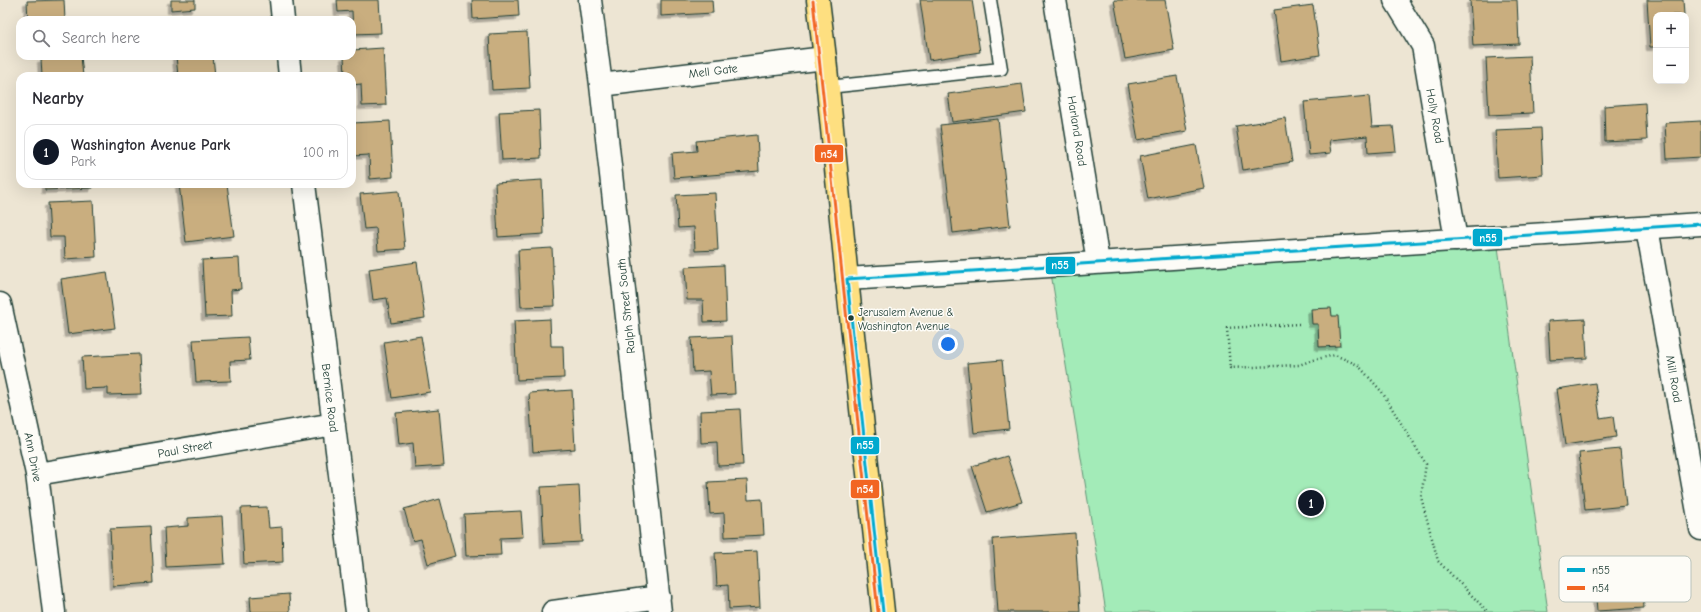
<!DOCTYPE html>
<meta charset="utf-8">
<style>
body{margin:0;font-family:"Comic Neue",sans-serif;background:#f7f7f7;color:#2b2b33}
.controls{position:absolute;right:12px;top:12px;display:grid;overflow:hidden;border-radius:8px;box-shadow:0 4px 16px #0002}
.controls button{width:36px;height:36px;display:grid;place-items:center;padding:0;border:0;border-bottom:1px solid #e1e1e2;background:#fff;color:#2b2b33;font:20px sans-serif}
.you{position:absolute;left:948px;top:344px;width:14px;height:14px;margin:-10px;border:3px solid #fff;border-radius:50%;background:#1a73e8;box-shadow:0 0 0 6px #1a73e833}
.badge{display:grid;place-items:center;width:26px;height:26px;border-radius:50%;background:#111827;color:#fff;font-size:13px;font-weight:700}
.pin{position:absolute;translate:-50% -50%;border:2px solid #fff;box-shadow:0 1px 4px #0006}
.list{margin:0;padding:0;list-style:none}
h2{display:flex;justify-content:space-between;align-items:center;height:52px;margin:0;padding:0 16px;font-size:17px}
h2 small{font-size:13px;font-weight:400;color:#7c7c81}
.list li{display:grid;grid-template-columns:26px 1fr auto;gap:12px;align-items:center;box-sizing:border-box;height:56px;margin:0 8px 8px;padding:0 8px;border:1px solid #e1e1e2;border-radius:12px}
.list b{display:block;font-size:15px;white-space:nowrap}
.list p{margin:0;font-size:13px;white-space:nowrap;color:#7c7c81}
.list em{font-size:13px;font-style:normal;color:#7c7c81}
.icon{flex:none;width:22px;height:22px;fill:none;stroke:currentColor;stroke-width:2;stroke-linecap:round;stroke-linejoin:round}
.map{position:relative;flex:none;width:1701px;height:612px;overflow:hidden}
.search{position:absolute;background:#fff;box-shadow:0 4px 16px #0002;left:16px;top:16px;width:340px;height:44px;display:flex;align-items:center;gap:10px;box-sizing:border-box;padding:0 14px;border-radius:12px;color:#7c7c81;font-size:15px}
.panel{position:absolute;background:#fff;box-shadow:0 4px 16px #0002;left:16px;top:72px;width:340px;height:116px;border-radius:12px}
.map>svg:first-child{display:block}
</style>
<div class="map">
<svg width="1701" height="612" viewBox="0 0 1701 612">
<defs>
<filter id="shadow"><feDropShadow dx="-3.5" dy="3.5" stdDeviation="0" flood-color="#0004"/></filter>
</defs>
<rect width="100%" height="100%" fill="#ede5d3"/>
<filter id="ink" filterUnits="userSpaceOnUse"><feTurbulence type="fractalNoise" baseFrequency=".025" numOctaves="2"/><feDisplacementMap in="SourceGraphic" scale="8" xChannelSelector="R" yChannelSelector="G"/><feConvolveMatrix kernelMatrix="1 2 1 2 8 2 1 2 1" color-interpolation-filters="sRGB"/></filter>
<g filter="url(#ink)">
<path fill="#a3ebb8" stroke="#619476" d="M1498 247 1548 612H1106L1051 273Z"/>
<path fill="#c9ae7f" stroke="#1f3d34" filter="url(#shadow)" d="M64 0 65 20H28L27 1Z
M171 0H195V8L171 10Z
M337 0H379L381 33 353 34 352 11 338 12Z
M472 0H518L519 16 473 19Z
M661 0H712L713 13 661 16Z
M920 0H972L980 52 929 60Z
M1114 0H1165L1174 50 1125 59Z
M1470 0H1517L1519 44 1473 46Z
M1647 0H1683L1684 15H1656V47H1650Z
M1313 5 1320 55 1281 61 1274 10Z
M527 32 530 88 492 90 489 34Z
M383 48 386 105 362 106 361 84 352 85V76H345L344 56H352V50Z
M81 56 83 76H42L41 59Z
M176 56H213L215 76H178Z
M1530 56 1533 113 1489 115 1486 58Z
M1177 76 1187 131 1138 140 1128 84Z
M1022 84 1026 112 952 122 948 94Z
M1369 96 1372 127 1393 126 1396 151 1368 153 1367 136 1329 140 1331 153 1309 155 1304 102Z
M1645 103 1647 140 1605 142 1604 106Z
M539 110 541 158 502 160 499 112Z
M1285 118 1292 162 1243 170 1236 126Z
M998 119 1010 226 953 233 940 125Z
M390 121 393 177 370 179 369 155 353 156 352 123Z
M1701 121V157L1667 159 1665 123Z
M1541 128 1543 175 1498 178 1495 130Z
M757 135 759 171 674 178 672 153 697 151 696 141Z
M1196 145 1204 188 1148 199 1140 156Z
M542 180 544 234 498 237 495 183Z
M45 184H93V188L45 190Z
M179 184H227L234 236 186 242Z
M399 191 405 249 378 251 376 228 364 229 360 194Z
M715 193 718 250 695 251 694 227 678 228 676 195Z
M93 201 96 257 65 259 64 237H50L48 203Z
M552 248 555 306 521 307 518 250Z
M239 258 241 289 231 290 232 316 205 317 202 260Z
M417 262 425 318 391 323 387 298 373 300 369 269Z
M724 265 726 321 704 322 703 300H687L685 267Z
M107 272 115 328 68 334 61 279Z
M1331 308 1332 316H1338L1340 346 1319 347 1318 324H1312L1311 309Z
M550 319 551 346H563L564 378 517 380 514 321Z
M1585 319 1587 358 1550 360 1548 321Z
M421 336 430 392 392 398 384 342Z
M732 336 735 394 711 395 709 371 693 372 691 338Z
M248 337 250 360 230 361 231 381 196 382 193 340Z
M139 354 141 394 108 395V388L84 389 82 357Z
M1002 360 1009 429 974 433 967 363Z
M1595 383 1600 418 1613 416 1616 437 1565 445 1557 389Z
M572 390 575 449 533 452 529 393Z
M439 409 444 466 415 468 413 443 399 445 396 413Z
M740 409 743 465 718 466 717 442 701 443 700 411Z
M1620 449 1626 506 1585 510 1579 453Z
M1007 456 1022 502 987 512 972 466Z
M747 480 748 500 762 499 764 535 725 537 724 513 710 514 708 482Z
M579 485 582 542 544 544 541 487Z
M440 499 455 556 428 564 421 539 413 541 404 509Z
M267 507 269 528 282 527 283 562 244 564 241 508Z
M521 511 523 537 500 538 501 555 466 556 464 514Z
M222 516 225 564 166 567 164 528 188 526V518Z
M151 527 154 583 113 586 110 529Z
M1075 533 1080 612H998L993 539Z
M757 551 760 607 729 609 728 585 717 586 715 553Z
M1641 561 1644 608 1597 611 1595 584 1607 583 1605 564Z
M289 594 290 612H251L250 597Z"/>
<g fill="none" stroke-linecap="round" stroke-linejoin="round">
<defs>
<path id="service" d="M828 87 1001 69 990 0"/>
<path id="minor" d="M281 0 283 20
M590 0 601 85 660 612
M1055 0 1098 262
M1395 0 1423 46 1456 240
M288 56 290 76
M601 85 825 58
M304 184 357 612
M1647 228 1701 529
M0 304 37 474 54 612
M37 474 334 424
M553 612 659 597"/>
<path id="tertiary" d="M847 279 1701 224"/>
<path id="primary" d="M818 0 825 58 847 279 883 612"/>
</defs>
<use href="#service" stroke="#1f3d34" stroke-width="15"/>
<use href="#minor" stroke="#1f3d34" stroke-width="25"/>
<use href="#tertiary" stroke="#1f3d34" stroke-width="25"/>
<use href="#primary" stroke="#1f3d34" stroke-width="25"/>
<path stroke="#1f3d34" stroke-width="2.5" stroke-dasharray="1 3" stroke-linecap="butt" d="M1299 324 1227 328 1230 368 1299 365 1313 360 1335 355 1358 365 1382 392 1426 464 1421 497 1438 561 1488 612"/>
<use href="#service" stroke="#fdfcf7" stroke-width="12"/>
<use href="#minor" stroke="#fdfcf7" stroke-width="22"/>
<use href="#tertiary" stroke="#fdfcf7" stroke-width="22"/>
<use href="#primary" stroke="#fedf80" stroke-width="22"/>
<defs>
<path id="bus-1" d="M847 279 1701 224
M847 279 883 612"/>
<path id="bus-2" d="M813 1 878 612"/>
</defs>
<use href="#bus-1" stroke="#fdfcf7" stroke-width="6"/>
<use href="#bus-2" stroke="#fdfcf7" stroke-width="6"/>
<use href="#bus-1" stroke="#00a9ce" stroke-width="3"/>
<use href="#bus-2" stroke="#f26522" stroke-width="3"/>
</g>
</g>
<circle fill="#1f3d34" stroke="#fdfcf7" stroke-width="1.5" cx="851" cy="318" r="3.5"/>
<g text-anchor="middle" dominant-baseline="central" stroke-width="3" stroke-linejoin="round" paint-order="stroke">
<g font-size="11" fill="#1f3d34" stroke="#fdfcf7" text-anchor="start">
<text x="858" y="312">Jerusalem Avenue &amp;<tspan x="858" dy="14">Washington Avenue</tspan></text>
</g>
<g font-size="12" fill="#1f3d34" stroke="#fdfcf7">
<text transform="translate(713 71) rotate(-7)">Mell Gate</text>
<text transform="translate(1435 116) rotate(80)">Holly Road</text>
<text transform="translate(1077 131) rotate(81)">Harland Road</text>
<text transform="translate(626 306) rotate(-96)">Ralph Street South</text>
<text transform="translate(1674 379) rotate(80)">Mill Road</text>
<text transform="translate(330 398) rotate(83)">Bernice Road</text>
<text transform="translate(185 449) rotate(-10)">Paul Street</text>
<text transform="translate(33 457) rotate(79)">Ann Drive</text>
</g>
</g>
<rect x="1559" y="556" width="132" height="46" rx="6" fill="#fdfcf7" stroke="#bac3bc" stroke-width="1"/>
<rect x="1567" y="568" width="18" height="4" fill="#00a9ce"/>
<rect x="1567" y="586" width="18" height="4" fill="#f26522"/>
<g font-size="11" fill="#1f3d34">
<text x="1592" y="574">n55</text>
<text x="1592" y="592">n54</text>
</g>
<g stroke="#fdfcf7" stroke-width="1.5">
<rect x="814" y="144" width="30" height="19" rx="4" fill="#f26522"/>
<rect x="1472" y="228" width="31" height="19" rx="4" fill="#00a9ce"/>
<rect x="1045" y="256" width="31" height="19" rx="4" fill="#00a9ce"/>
<rect x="850" y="436" width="30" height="19" rx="4" fill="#00a9ce"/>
<rect x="850" y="479" width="30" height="20" rx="4" fill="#f26522"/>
</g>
<g font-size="11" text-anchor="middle" font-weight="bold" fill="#fff">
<text x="829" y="158">n54</text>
<text x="1488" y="242">n55</text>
<text x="1060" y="269">n55</text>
<text x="865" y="449">n55</text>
<text x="865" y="493">n54</text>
</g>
</svg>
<div class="controls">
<button>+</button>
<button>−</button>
</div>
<div class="you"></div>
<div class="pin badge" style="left:1311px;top:503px">1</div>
<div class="search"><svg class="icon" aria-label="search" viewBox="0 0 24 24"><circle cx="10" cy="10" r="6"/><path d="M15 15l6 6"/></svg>Search here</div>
<section class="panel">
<h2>Nearby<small></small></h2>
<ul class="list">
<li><span class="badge">1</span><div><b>Washington Avenue Park</b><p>Park</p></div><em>100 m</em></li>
</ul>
</section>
</div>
